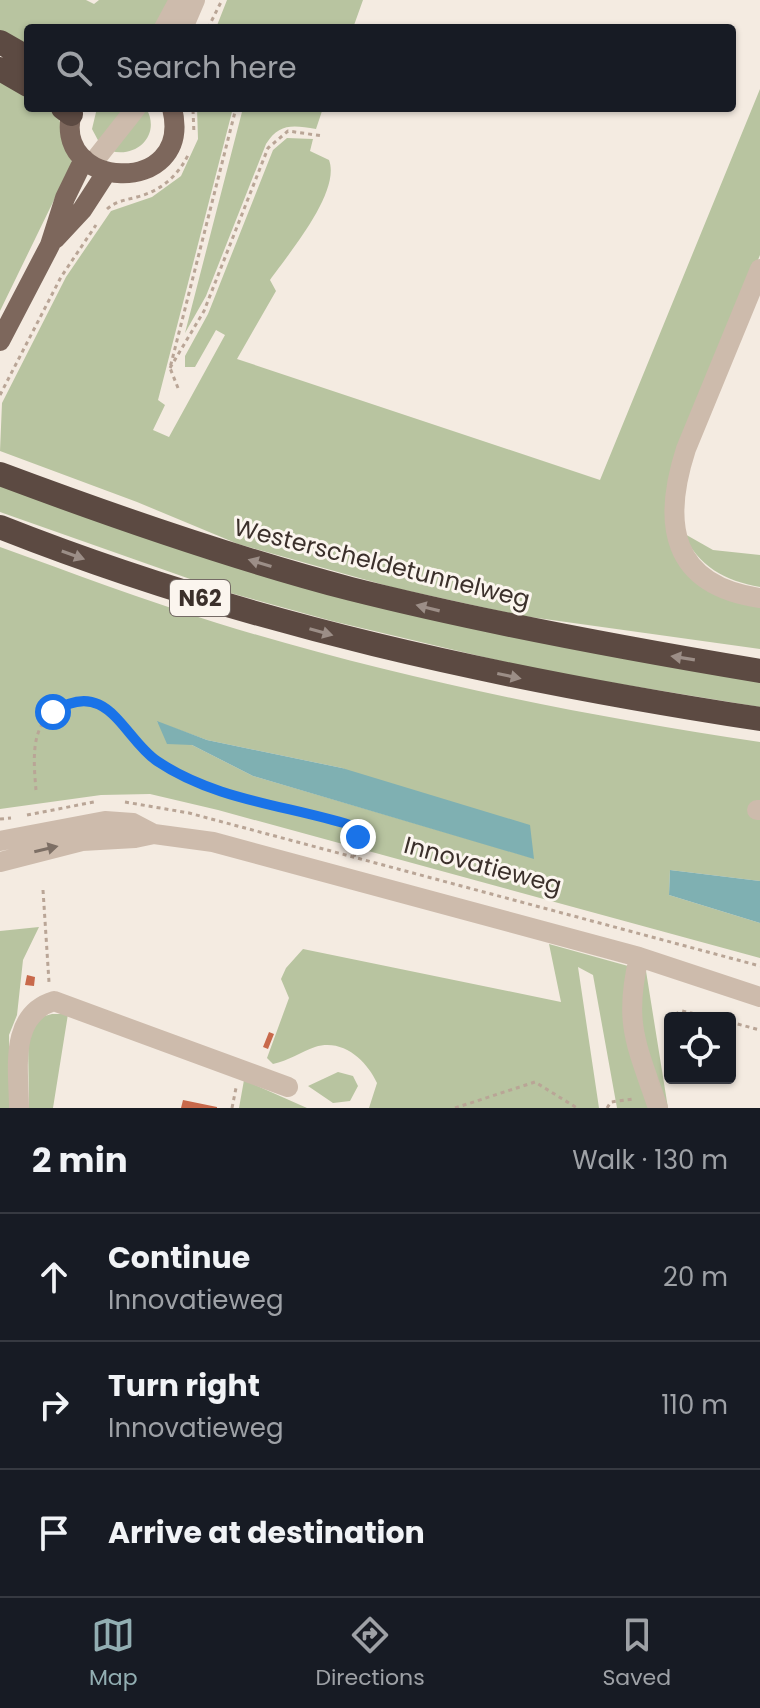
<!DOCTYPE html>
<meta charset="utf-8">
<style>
body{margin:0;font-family:Poppins,sans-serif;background:#242831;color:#f1f3f6}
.controls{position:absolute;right:24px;bottom:24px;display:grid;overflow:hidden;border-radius:8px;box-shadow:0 2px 6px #0004}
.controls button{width:72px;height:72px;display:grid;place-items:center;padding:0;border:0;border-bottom:2px solid #363941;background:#171b24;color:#f1f3f6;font:40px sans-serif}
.stop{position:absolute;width:24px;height:24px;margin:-18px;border:6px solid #1a73e8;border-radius:50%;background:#fff}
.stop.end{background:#1a73e8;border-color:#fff;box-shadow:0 2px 8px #0008}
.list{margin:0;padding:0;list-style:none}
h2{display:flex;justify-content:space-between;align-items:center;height:104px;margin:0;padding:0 32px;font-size:34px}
h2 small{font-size:26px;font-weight:400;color:#9ea1a6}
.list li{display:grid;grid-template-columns:52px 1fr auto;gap:24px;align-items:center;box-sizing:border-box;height:128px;padding:0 32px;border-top:2px solid #363941}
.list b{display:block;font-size:30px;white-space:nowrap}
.list p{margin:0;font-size:26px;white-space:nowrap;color:#9ea1a6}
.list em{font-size:26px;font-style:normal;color:#9ea1a6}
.icon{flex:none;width:44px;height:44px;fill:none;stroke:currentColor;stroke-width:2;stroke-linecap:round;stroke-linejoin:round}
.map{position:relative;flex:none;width:760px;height:1108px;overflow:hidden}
.search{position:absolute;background:#171b24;box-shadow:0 2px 6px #0004;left:24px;right:24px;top:24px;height:88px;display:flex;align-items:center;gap:20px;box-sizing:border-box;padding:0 28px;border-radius:8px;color:#9ea1a6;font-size:30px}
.sheet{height:488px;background:#171b24}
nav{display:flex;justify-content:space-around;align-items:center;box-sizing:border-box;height:112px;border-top:2px solid #363941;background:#171b24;font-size:22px;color:#9ea1a6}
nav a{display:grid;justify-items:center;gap:4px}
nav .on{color:#92aeb2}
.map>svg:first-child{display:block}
</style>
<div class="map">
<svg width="760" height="1108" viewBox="0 0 760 1108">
<rect width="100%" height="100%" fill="#f4ebe1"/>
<path fill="#b8c4a0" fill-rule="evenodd" d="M0 0H86L94 4 99 0H171L156 28H28V50L0 34Z
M227 0H363L353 28H216Z
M0 75 28 91V108H53L57 112 72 163 0 311Z
M760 89V255L670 476 665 510 675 550 760 604V649L523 616 395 588 238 544 137 502 0 451 2 403 66 277 111 211 152 197 181 176 198 139 197 108H233L158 400 165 405 153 430 169 437 225 335 216 330 195 367H185V356L208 314 273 150 287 138 313 139 310 151 329 160C341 192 289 253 270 280L276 291 237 359 600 480Z
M97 108H129L100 144 92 129Z
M146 108C161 133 139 158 111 151Z
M243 108H323L316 129C293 125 279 123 266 144L206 296 185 333Z
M0 483 64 507 760 681V707L547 672 332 621 227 592 0 512Z
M683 533 713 550 760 555V587C725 581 698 566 683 533Z
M0 547C72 573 144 600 217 623 393 677 578 715 760 742V881L670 870 669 895 760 923V958L218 810 150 794 101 795 0 809ZM157 722 207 740 342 768 533 858 253 776 192 745Z
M39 927 23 960 17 1015 9 1035 10 1108H0V931Z
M549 944 646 971 668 1108H617L593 975 578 967 599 1108H369L377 1083C367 1061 343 1038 315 1047 301 1052 288 1061 273 1064L267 1058 289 998 281 979 286 968 303 949 561 1002Z
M52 1014H68L53 1108H29L28 1038 41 1017Z
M338 1072 353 1076 358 1086 350 1101 333 1103 308 1086Z
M244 1080 307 1108H239Z"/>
<path fill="#7fb0b2" d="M157 721 207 740 342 768 530 825 534 859 253 776 192 745 167 744Z
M670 870 760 881V923L669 895Z"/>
<path fill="#c8694b" d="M27 975 35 977 34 986 25 985Z
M269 1032 274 1034 268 1049 263 1047Z
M183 1100 217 1107V1108H181Z"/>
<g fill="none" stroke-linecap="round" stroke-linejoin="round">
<path stroke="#b9a596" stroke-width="3" stroke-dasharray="4 4" stroke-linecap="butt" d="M208 28 222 0
M193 110 194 134
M107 209C116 201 126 200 137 197 161 191 179 175 189 153
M170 368 204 311 268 148 288 131 323 136
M178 388 170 368 236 108
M0 395 61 277 96 225
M36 790C33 755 29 714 72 704 83 702 98 702 108 709 127 721 136 744 153 759 165 769 183 775 197 781 247 804 299 809 350 825L358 837 354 858
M125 802 189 813 760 966
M27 815 94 802
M0 819 11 818
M43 890 49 982
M730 1022 760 1030
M668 1075 667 1027 671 1016 682 1011 713 1018
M232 1108 236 1088
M455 1108 535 1082 577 1108
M607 1108 611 1102 633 1099"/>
<path stroke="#cdbbac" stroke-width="20" d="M164 28 179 0
M183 28 195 0
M91 165 136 108
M760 269 686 449C662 523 670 585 760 598
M757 810H760
M0 841 105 821 133 823 154 834 213 842 639 957 760 997
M0 862 82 841 135 838 154 834
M639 957C623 1024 637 1045 658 1108
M19 1108C19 1071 8 1015 54 1001L288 1087"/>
<path stroke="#7d675c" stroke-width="20" d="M73 108C46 191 195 199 172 108
M55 239 82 210 106 173
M0 341 50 245 65 198 84 159"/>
<path stroke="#5c4a42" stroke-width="24" d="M0 42 28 58
M0 69 28 85
M63 108 71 114
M0 474C115 517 232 558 351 589 486 623 622 648 760 671
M0 527C245 624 500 679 760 719"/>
</g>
<defs><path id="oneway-solid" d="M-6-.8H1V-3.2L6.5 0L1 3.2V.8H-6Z" transform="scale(2)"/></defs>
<g fill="#9c8e87">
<use href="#oneway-solid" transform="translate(73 555) rotate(20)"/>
<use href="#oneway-solid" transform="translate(260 563) rotate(-163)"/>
<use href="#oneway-solid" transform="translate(428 608) rotate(-166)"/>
<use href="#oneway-solid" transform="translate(321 632) rotate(16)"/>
<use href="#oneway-solid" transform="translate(683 658) rotate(-171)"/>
<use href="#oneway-solid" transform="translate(509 676) rotate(12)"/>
</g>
<use fill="#7d6f65" href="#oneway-solid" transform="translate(46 849) rotate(-13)"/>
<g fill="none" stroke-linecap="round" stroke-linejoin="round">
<path stroke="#1a73e8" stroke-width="10" d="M53 712C108 676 123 738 157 761 215 800 285 805 350 825L358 837"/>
</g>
<g text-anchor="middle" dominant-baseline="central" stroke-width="6" stroke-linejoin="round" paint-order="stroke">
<rect fill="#fbf5ee" stroke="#756b66" stroke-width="2" x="170" y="580" width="60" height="36" rx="6"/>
<g font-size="22" font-weight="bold" fill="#3b302b">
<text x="200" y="598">N62</text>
</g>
<g font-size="24" fill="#3b302b" stroke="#fbf5ee">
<text transform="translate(382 563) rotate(14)">Westerscheldetunnelweg</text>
<text transform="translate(483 865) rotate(15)">Innovatieweg</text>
</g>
</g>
</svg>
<div class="controls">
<button><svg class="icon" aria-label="locate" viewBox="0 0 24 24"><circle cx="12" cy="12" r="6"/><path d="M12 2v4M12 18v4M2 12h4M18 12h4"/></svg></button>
</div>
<div class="stop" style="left:53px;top:712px"></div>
<div class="stop end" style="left:358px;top:837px"></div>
<div class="search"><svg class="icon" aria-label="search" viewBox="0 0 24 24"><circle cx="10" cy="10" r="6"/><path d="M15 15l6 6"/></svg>Search here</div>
</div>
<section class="sheet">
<h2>2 min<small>Walk · 130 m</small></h2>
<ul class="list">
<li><svg class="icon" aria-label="ahead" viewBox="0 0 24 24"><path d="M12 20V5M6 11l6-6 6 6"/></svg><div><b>Continue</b><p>Innovatieweg</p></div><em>20 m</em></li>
<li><svg class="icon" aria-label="right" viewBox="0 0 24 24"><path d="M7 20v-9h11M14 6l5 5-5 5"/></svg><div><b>Turn right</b><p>Innovatieweg</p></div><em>110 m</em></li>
<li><svg class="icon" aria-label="arrive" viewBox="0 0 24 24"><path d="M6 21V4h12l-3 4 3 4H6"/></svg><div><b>Arrive at destination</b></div></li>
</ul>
</section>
<nav>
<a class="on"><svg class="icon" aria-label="map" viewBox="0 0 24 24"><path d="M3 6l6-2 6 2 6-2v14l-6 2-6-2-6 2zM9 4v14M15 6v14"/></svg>Map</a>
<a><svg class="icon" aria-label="directions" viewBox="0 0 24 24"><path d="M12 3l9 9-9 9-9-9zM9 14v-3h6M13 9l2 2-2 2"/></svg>Directions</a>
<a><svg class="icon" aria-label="saved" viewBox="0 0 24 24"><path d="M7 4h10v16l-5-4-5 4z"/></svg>Saved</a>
</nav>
